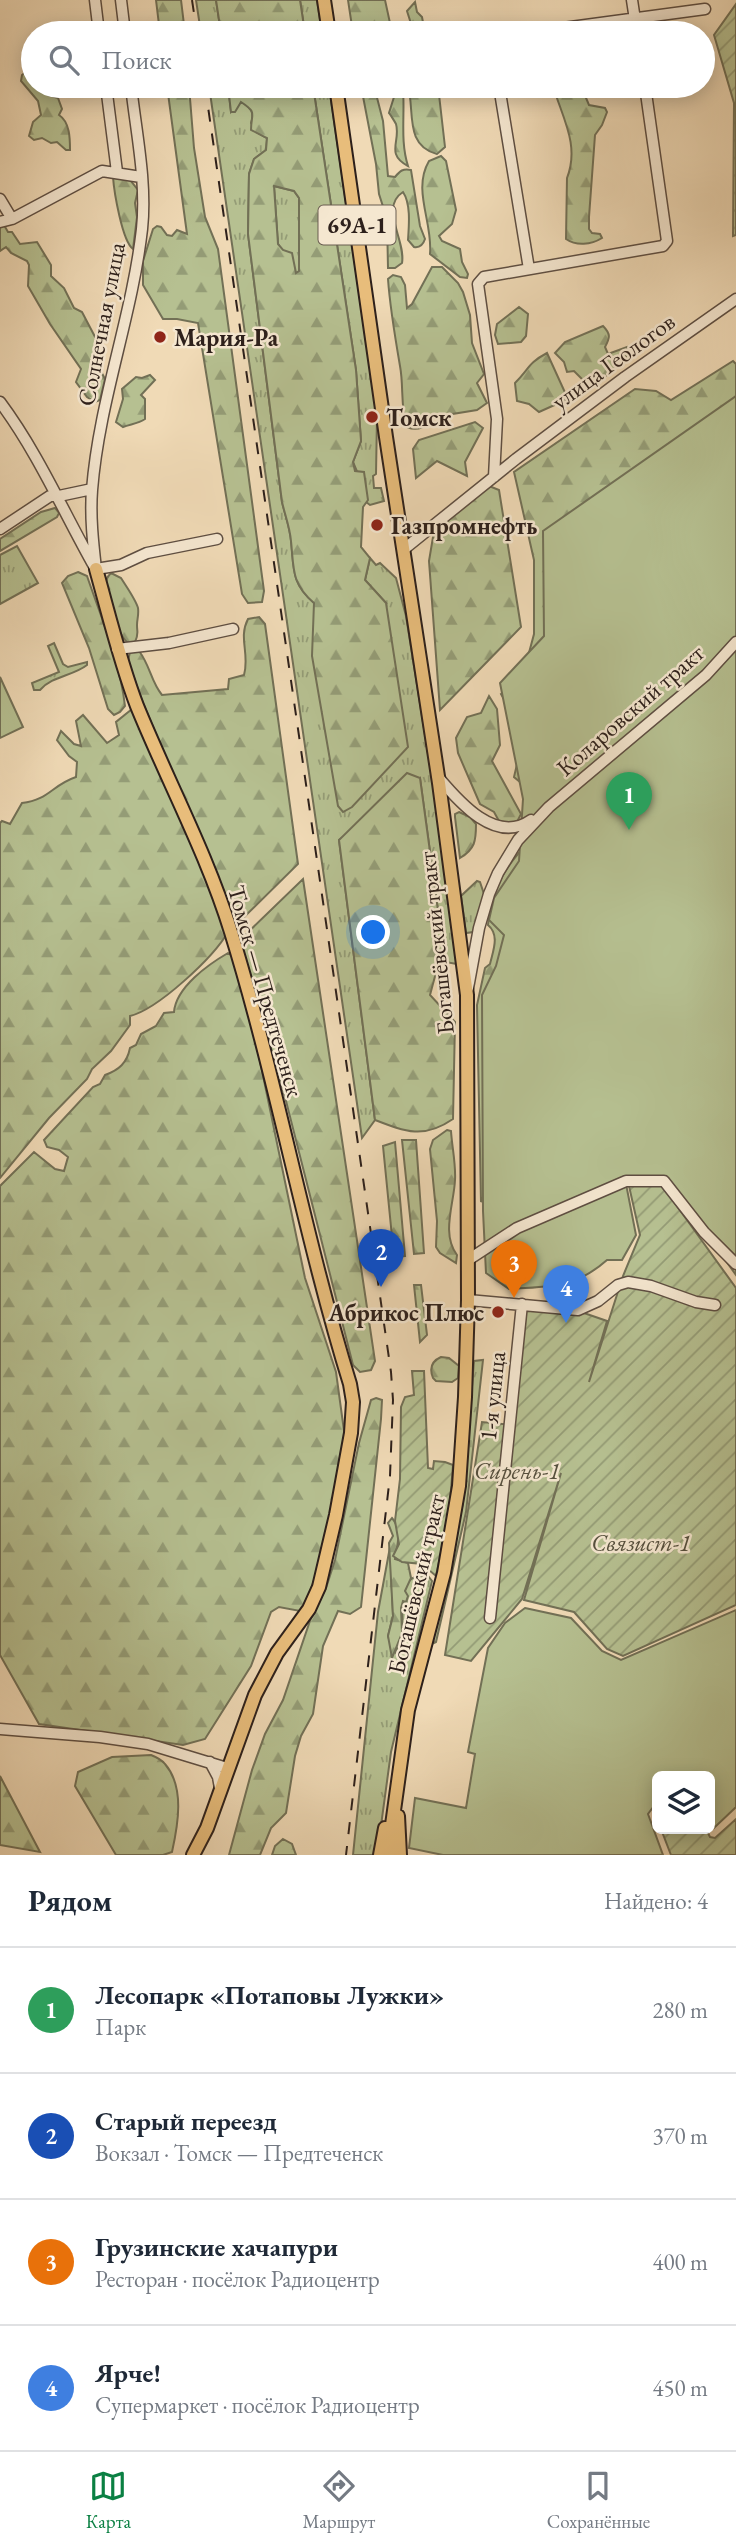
<!DOCTYPE html>
<html lang="ru">
<meta charset="utf-8">
<style>
body{margin:0;font-family:"EB Garamond",serif;background:#f6f6f7;color:#1f2937}
.controls{position:absolute;right:21px;bottom:21px;display:grid;overflow:hidden;border-radius:10px;box-shadow:0 4px 18px #0003}
.controls button{width:63px;height:63px;display:grid;place-items:center;padding:0;border:0;border-bottom:2px solid #e0e1e3;background:#fff;color:#1f2937;font:35px sans-serif}
.you{position:absolute;left:374px;top:933px;width:24px;height:24px;margin:-18px;border:5px solid #fff;border-radius:50%;background:#1a73e8;box-shadow:0 0 0 10px #1a73e833}
.badge{display:grid;place-items:center;width:46px;height:46px;border-radius:50%;background:#0b8043;color:#fff;font-size:23px;font-weight:700}
.pin{position:absolute;translate:-50% -58px;filter:drop-shadow(0 2px 4px #0008)}
.pin::after{content:'';position:absolute;top:37px;width:24px;height:21px;background:inherit;clip-path:polygon(0 0,100% 0,50% 100%)}
.list{margin:0;padding:0;list-style:none}
h2{display:flex;justify-content:space-between;align-items:center;height:91px;margin:0;padding:0 28px;font-size:30px}
h2 small{font-size:23px;font-weight:400;color:#747a83}
.list li{display:grid;grid-template-columns:46px 1fr auto;gap:21px;align-items:center;box-sizing:border-box;height:126px;padding:0 28px;border-top:2px solid #e0e1e3}
.list b{display:block;font-size:26px;white-space:nowrap}
.list p{margin:0;font-size:23px;white-space:nowrap;color:#747a83}
.list em{font-size:23px;font-style:normal;color:#747a83}
.icon{flex:none;width:38px;height:38px;fill:none;stroke:currentColor;stroke-width:2;stroke-linecap:round;stroke-linejoin:round}
.map{position:relative;flex:none;width:736px;height:1855px;overflow:hidden}
.search{position:absolute;background:#fff;box-shadow:0 4px 18px #0003;left:21px;right:21px;top:21px;height:77px;display:flex;align-items:center;gap:18px;box-sizing:border-box;padding:0 24px;border-radius:38px;color:#747a83;font-size:26px}
.sheet{height:595px;background:#fff}
nav{display:flex;justify-content:space-around;align-items:center;box-sizing:border-box;height:98px;border-top:2px solid #e0e1e3;background:#fff;font-size:19px;color:#747a83}
nav a{display:grid;justify-items:center;gap:4px}
nav .on{color:#0b8043}
.map>svg:first-child{display:block}
</style>
<div class="map">
<svg width="736" height="1855" viewBox="0 0 736 1855">
<defs>
<pattern id="grass-tufts" width="24" height="20" patternUnits="userSpaceOnUse" patternTransform="scale(1.75)"><rect width="24" height="20" fill="#b6c091"/><path d="M3 7l-1-3M5 7V3M7 7l1-3M15 17l-1-3M17 17v-4M19 17l1-3" fill="none" stroke="#949c76"/></pattern>
<pattern id="forest-firs" width="22" height="20" patternUnits="userSpaceOnUse" patternTransform="scale(1.75)"><rect width="22" height="20" fill="#b6c091"/><path d="M5 1l3.5 6h-7zM16 11l3.5 6h-7z" fill="#949c76"/></pattern>
<pattern id="garden-furrows" width="10" height="10" patternUnits="userSpaceOnUse" patternTransform="scale(1.75)"><rect width="10" height="10" fill="#b6c091"/><path d="M-1 1l2-2M0 10L10 0M9 11l2-2" fill="none" stroke="#949c76"/></pattern>
</defs>
<rect width="100%" height="100%" fill="#f0dab6"/>
<filter id="stains"><feTurbulence type="fractalNoise" baseFrequency=".00286" numOctaves="4"/><feColorMatrix values="0 0 0 0 .2 0 0 0 0 .09 0 0 0 0 .02 0 0 0 .5 -.17"/></filter>
<radialGradient id="worn" r=".72"><stop offset=".6" stop-color="#630" stop-opacity="0"/><stop offset="1" stop-color="#630" stop-opacity=".3"/></radialGradient>
<path fill="url(#grass-tufts)" stroke="#727056" stroke-width="2" d="M196 0H216L221 33H201Z
M300 0H317L322 33H305Z
M209 86H228L231 112 241 101C250 108 255 111 251 123L256 132 267 138 266 150 254 159 249 174 248 234 282 502C285 515 290 528 291 541 294 568 291 584 314 603V622L386 603 365 580 370 558 376 565 380 563 396 578 406 616 436 804 457 964 445 962 420 778 339 840 375 1120 362 1138Z
M313 86H329L377 417 376 474 373 476 374 488H381L384 501 370 505 366 502V493L353 462 361 441 356 370Z
M274 186 294 191 299 198V271L295 274 278 244Z
M17 546 38 583 0 604V555Z
M54 643 63 664 68 667 87 662V665C73 676 52 676 40 690H34L32 683 59 672 48 646Z
M477 881 480 882 484 894 473 932 466 933 461 896Z
M483 1360 466 1512 436 1642 434 1643 433 1639 463 1503 474 1361Z
M390 1547 393 1616 388 1636 392 1648 396 1653C397 1645 401 1638 402 1631 405 1609 393 1573 428 1576L432 1581 391 1752 377 1855H353L378 1612Z"/>
<path fill="url(#forest-firs)" stroke="#727056" stroke-width="2" fill-rule="evenodd" d="M156 0H181L185 33H160Z
M216 0H300L305 33H221Z
M348 0H385L390 23 389 33H353Z
M415 2 417 12 422 17 425 33H414L407 11Z
M26 72 33 75V86H40L48 95 58 98 62 109 59 115C70 122 70 139 70 150H66L57 142 51 143 42 138 34 140 29 136 33 122 41 115 38 101 21 81 22 75Z
M167 86H189L194 148 205 217 218 249 264 591 262 602 248 603 242 594 198 323 177 319H163L143 285V261L153 229 157 226 161 227 167 235 172 236 177 230 187 234Z
M228 86H313L356 370 361 441 353 462 355 471 364 472 368 500 363 507 361 547 370 558 365 580 386 603 408 747 352 807 343 812 338 806 312 656 314 603C291 583 294 569 291 541 290 528 285 515 282 502L248 234 249 174 254 159 266 150 267 138 251 130C251 113 258 113 241 102L235 112H231ZM274 186 294 191 299 198V271L296 273 292 253 283 250 278 244Z
M361 86H374L383 121 388 176 395 177C400 171 403 168 411 170L420 226 425 239C423 245 420 248 414 247L408 240C409 225 411 204 403 192 379 207 406 240 402 263L395 268H388L387 219 379 194 376 164Z
M391 86H401L403 89C405 115 400 141 408 166 385 154 401 141 396 124 395 122 390 114 389 113L394 97Z
M408 86H438L445 147 437 154C404 146 415 110 408 86Z
M553 86H581L589 105 605 108 607 112 602 125 595 135 589 217V229L592 233 600 234 602 238C591 245 576 246 566 239L567 178C580 145 562 117 553 86Z
M441 156 446 161 456 210 452 224 439 236 442 241 460 249 462 262 468 274 467 278 460 277 430 254C433 222 412 190 429 161Z
M113 177 130 180 138 190 135 203 137 217 133 249C122 241 114 191 113 177Z
M0 223 4 225 8 232H12L20 244 37 242 51 265V276L64 288 74 308 82 312 104 354 97 364 105 379 100 400 95 402 87 397 76 382 81 369 50 324 28 286 29 265 27 261 11 253 6 247 0 251Z
M432 267H442L458 283 463 292 470 315 472 343 484 374 477 383 487 403 477 410 434 417C426 426 419 432 407 427 400 407 404 387 400 366 395 337 390 308 388 279L393 275 401 277 405 285 407 308 412 304Z
M519 307 528 314 526 336 521 342 498 344 495 335 497 324Z
M603 326C611 334 610 338 605 347L608 354 627 347 630 353 606 376 587 384 574 371 567 372 564 362 555 353 565 342Z
M547 353 568 399 539 412 529 404 517 401 515 383C529 369 528 363 547 353Z
M733 361 736 364V623L531 791 514 777 521 747 522 730 501 694 522 679 534 634V560L514 472 635 389 656 391 671 400Z
M150 375 155 380 141 395 145 399V419C138 424 130 424 123 427L116 422 123 399 122 389 136 377 142 378Z
M475 422 483 428 465 462 467 476 437 461 416 478 413 449 419 440Z
M489 486 499 490 521 627 440 710 429 561 434 531Z
M55 508 59 513 57 517 0 551V539L41 512Z
M78 572 87 576C101 617 120 662 125 706L120 712 114 715 108 709 89 648 62 583 68 576Z
M111 573 121 578C126 586 136 600 138 608 139 615 137 619 137 625 137 633 139 634 135 642L130 644C118 639 106 596 106 583 106 577 108 577 111 573Z
M259 617 265 624 298 864 236 925 143 703 128 661 130 652 139 651C150 665 151 682 162 695L228 689 229 679 244 675C250 654 238 638 248 619Z
M489 696 497 709 500 745 492 761 521 814 516 824 499 821 494 812 480 804 458 753 456 738 467 717 481 713Z
M132 709 196 849 228 932C213 958 158 1009 130 1016V1025L111 1051 92 1069 87 1079 49 1118 0 1178V823L2 821 10 824 22 803C49 800 52 785 76 777L77 762 69 756 57 740 61 731 74 744 81 746 76 721 83 715 107 743 119 735 116 722Z
M407 773 420 778 445 962 438 965 430 995 455 1022 453 1119C424 1139 406 1132 375 1120L339 840Z
M459 812 470 817 476 824C476 841 475 849 460 858L455 817V814Z
M533 838 484 1195 481 1202 477 1005 485 968 490 964C493 951 500 935 488 925 491 888 507 863 533 838Z
M303 879 375 1361 371 1370 360 1372 353 1365 285 1097 240 940Z
M228 953 235 958 250 1013 305 1278 336 1372 345 1438 321 1559 307 1601 300 1611 279 1607 271 1612 251 1666 205 1739 183 1745 39 1724 0 1655V1186L34 1152 55 1169 64 1171 68 1157 59 1150 47 1147 44 1140 93 1087 100 1084 105 1075C119 1070 127 1063 130 1048L136 1045 141 1034 156 1026 164 1013 174 1012C176 987 209 964 228 953Z
M447 1130 451 1131C452 1147 456 1164 455 1180 454 1204 441 1234 457 1255L456 1263 440 1253 436 1247 437 1221 430 1149 433 1140Z
M402 1140H416L424 1253 414 1254Z
M395 1142 405 1256 394 1257 383 1146Z
M414 1285H421L427 1335 420 1342Z
M441 1357 449 1358 459 1366 458 1378 452 1382 436 1381 433 1378C429 1368 432 1361 441 1357Z
M376 1398 382 1400 381 1419 361 1607 350 1614 338 1611 323 1646 313 1714 301 1736 295 1756 286 1813 271 1828 260 1855H229L252 1770 265 1734 283 1700 312 1615 326 1588 335 1560 359 1443 371 1400Z
M392 1518C403 1531 397 1544 395 1559L408 1563 411 1578 405 1591 408 1596 406 1602 403 1601 401 1608 402 1633 392 1658 388 1636 393 1616 389 1543 393 1536 388 1523Z
M151 1755C156 1757 162 1760 165 1764 185 1787 178 1825 172 1852L163 1855H116L75 1786 78 1772 112 1757Z
M0 1776 40 1852 0 1845Z
M283 1839 292 1844 296 1855H272L275 1846Z"/>
<path fill="#b6c091" stroke="#727056" stroke-width="2" d="M736 396V1275L670 1183 626 1184 636 1235 622 1260H607C574 1289 551 1286 509 1289L486 1273 483 1211 482 995 496 966 504 935 489 920 494 898 519 861 523 799 500 683 544 636 543 531Z
M0 677 23 727 0 738Z
M574 1293 572 1303 548 1302 549 1295Z
M525 1608 571 1618 602 1651 621 1660 736 1610V1807L714 1828 710 1821V1776H681L679 1774 677 1776H657V1802L648 1814 663 1855H443L409 1848 415 1798 466 1808 475 1754 468 1752 488 1648 505 1623Z"/>
<path fill="url(#garden-furrows)" stroke="#727056" stroke-width="2" d="M736 4V235L733 236 734 103 714 35Z
M661 1184 736 1288V1605L623 1656 607 1649 574 1612 524 1600 561 1473 522 1599 471 1661 445 1655 482 1422 512 1425 525 1306 584 1313 607 1321 589 1382 623 1276 640 1235 629 1186Z
M412 1371H424L428 1468 433 1469 434 1461 445 1462 453 1465 449 1514 436 1576 422 1564 402 1562 393 1556 399 1544 395 1521 400 1479 401 1407 405 1397 414 1395Z
M736 1819V1855H671L661 1829H706L710 1837 715 1838Z"/>
<g fill="none" stroke-linecap="round" stroke-linejoin="round">
<defs>
<path id="minor" d="M95 0 99 33
M121 0 125 33
M632 0 637 33
M526 33 705 9
M106 86 117 172
M499 86 529 269
M0 199 12 219
M0 222 12 219 102 171 141 177
M0 402C38 453 63 511 94 566
M494 477 497 419 478 284 484 277 663 246 667 241 645 86
M0 529 50 496H59L92 489
M403 550 516 459 625 377 736 299
M96 569C93 543 90 516 92 490 99 401 132 317 142 229 147 182 136 132 131 86
M96 569 121 565 147 553 217 539
M117 649 169 643 233 629
M438 777C459 802 496 845 531 820
M468 988 479 928 489 894 498 873 518 840 549 807 706 675 736 642
M468 1260 517 1228 626 1181H664L704 1232 736 1264
M468 1300 578 1310 598 1301 618 1285 628 1282 651 1286 696 1302 715 1305
M490 1618 522 1304
M0 1729 100 1737 148 1744 227 1768
M210 1762 218 1777 220 1788"/>
<path id="major" d="M324 0 329 33
M336 86 386 437 439 783 467 995 468 1300 465 1397 459 1486 444 1573 408 1710 391 1832 390 1855
M96 569C109 615 120 662 137 706 168 782 207 854 231 932 277 1081 304 1235 350 1384L353 1402 351 1433 336 1515 319 1587 309 1609 277 1653 255 1695 207 1828 193 1855
M398 1816 400 1855
M380 1855 385 1828"/>
</defs>
<use href="#minor" stroke="#5e4e42" stroke-width="13"/>
<use href="#major" stroke="#2d201b" stroke-width="16"/>
<use href="#minor" stroke="#f5e7d0" stroke-width="10"/>
<use href="#major" stroke="#e8bd7b" stroke-width="12"/>
<path stroke="#2d201b" stroke-width="2" stroke-dasharray="12 12" stroke-linecap="butt" d="M192 0 197 33
M205 86 391 1372 393 1400 390 1476 346 1855"/>
</g>
<g fill="#8f2418" stroke="#f5e7d0" stroke-width="2.5">
<circle cx="160" cy="337" r="7"/>
<circle cx="372" cy="417" r="7"/>
<circle cx="377" cy="525" r="7"/>
<circle cx="498" cy="1312" r="7"/>
</g>
<g text-anchor="middle" dominant-baseline="central" stroke-width="5" stroke-linejoin="round" paint-order="stroke">
<rect fill="#f5e7d0" stroke="#695c51" stroke-width="2" x="318.5" y="205.5" width="77" height="39" rx="5"/>
<g font-size="23" font-weight="bold" fill="#2d201b">
<text x="357" y="225">69А-1</text>
</g>
<g font-size="24" fill="#2d201b" stroke="#f5e7d0">
<text transform="translate(101 324) rotate(-79)">Солнечная улица</text>
<text transform="translate(613 361) rotate(-36)">улица Геологов</text>
<text transform="translate(630 710) rotate(-41)">Коларовский тракт</text>
<text transform="translate(436 943) rotate(-96)">Богашёвский тракт</text>
<text transform="translate(266 991) rotate(74)">Томск — Предтеченск</text>
<text transform="translate(492 1396) rotate(-84)">1-я улица</text>
<text transform="translate(416 1584) rotate(-77)">Богашёвский тракт</text>
</g>
<g font-size="24" font-weight="bold" fill="#2d201b" stroke="#f5e7d0" text-anchor="start">
<text x="174" y="337">Мария-Ра</text>
<text x="386" y="417">Томск</text>
<text x="391" y="525">Газпромнефть</text>
<text x="484" y="1312" text-anchor="end">Абрикос Плюс</text>
</g>
<g font-size="24" font-style="italic" fill="#56503e" stroke="#f5e7d0">
<text x="517" y="1470">Сирень-1</text>
<text x="641" y="1542">Связист-1</text>
</g>
</g>
<rect width="100%" height="100%" filter="url(#stains)"/>
<rect width="100%" height="100%" fill="url(#worn)"/>
</svg>
<div class="controls">
<button><svg class="icon" aria-label="layers" viewBox="0 0 24 24"><path d="M12 4l9 5-9 5-9-5zM3 14l9 5 9-5"/></svg></button>
</div>
<div class="you"></div>
<div class="pin badge" style="left:629px;top:830px;background:#2e9e5b">1</div>
<div class="pin badge" style="left:381px;top:1287px;background:#1a4fb4">2</div>
<div class="pin badge" style="left:514px;top:1298px;background:#e8710a">3</div>
<div class="pin badge" style="left:566px;top:1323px;background:#3f7fe0">4</div>
<div class="search"><svg class="icon" aria-label="search" viewBox="0 0 24 24"><circle cx="10" cy="10" r="6"/><path d="M15 15l6 6"/></svg>Поиск</div>
</div>
<section class="sheet">
<h2>Рядом<small>Найдено: 4</small></h2>
<ul class="list">
<li><span class="badge" style="background:#2e9e5b">1</span><div><b>Лесопарк «Потаповы Лужки»</b><p>Парк</p></div><em>280 m</em></li>
<li><span class="badge" style="background:#1a4fb4">2</span><div><b>Старый переезд</b><p>Вокзал · Томск — Предтеченск</p></div><em>370 m</em></li>
<li><span class="badge" style="background:#e8710a">3</span><div><b>Грузинские хачапури</b><p>Ресторан · посёлок Радиоцентр</p></div><em>400 m</em></li>
<li><span class="badge" style="background:#3f7fe0">4</span><div><b>Ярче!</b><p>Супермаркет · посёлок Радиоцентр</p></div><em>450 m</em></li>
</ul>
</section>
<nav>
<a class="on"><svg class="icon" aria-label="map" viewBox="0 0 24 24"><path d="M3 6l6-2 6 2 6-2v14l-6 2-6-2-6 2zM9 4v14M15 6v14"/></svg>Карта</a>
<a><svg class="icon" aria-label="directions" viewBox="0 0 24 24"><path d="M12 3l9 9-9 9-9-9zM9 14v-3h6M13 9l2 2-2 2"/></svg>Маршрут</a>
<a><svg class="icon" aria-label="saved" viewBox="0 0 24 24"><path d="M7 4h10v16l-5-4-5 4z"/></svg>Сохранённые</a>
</nav>
